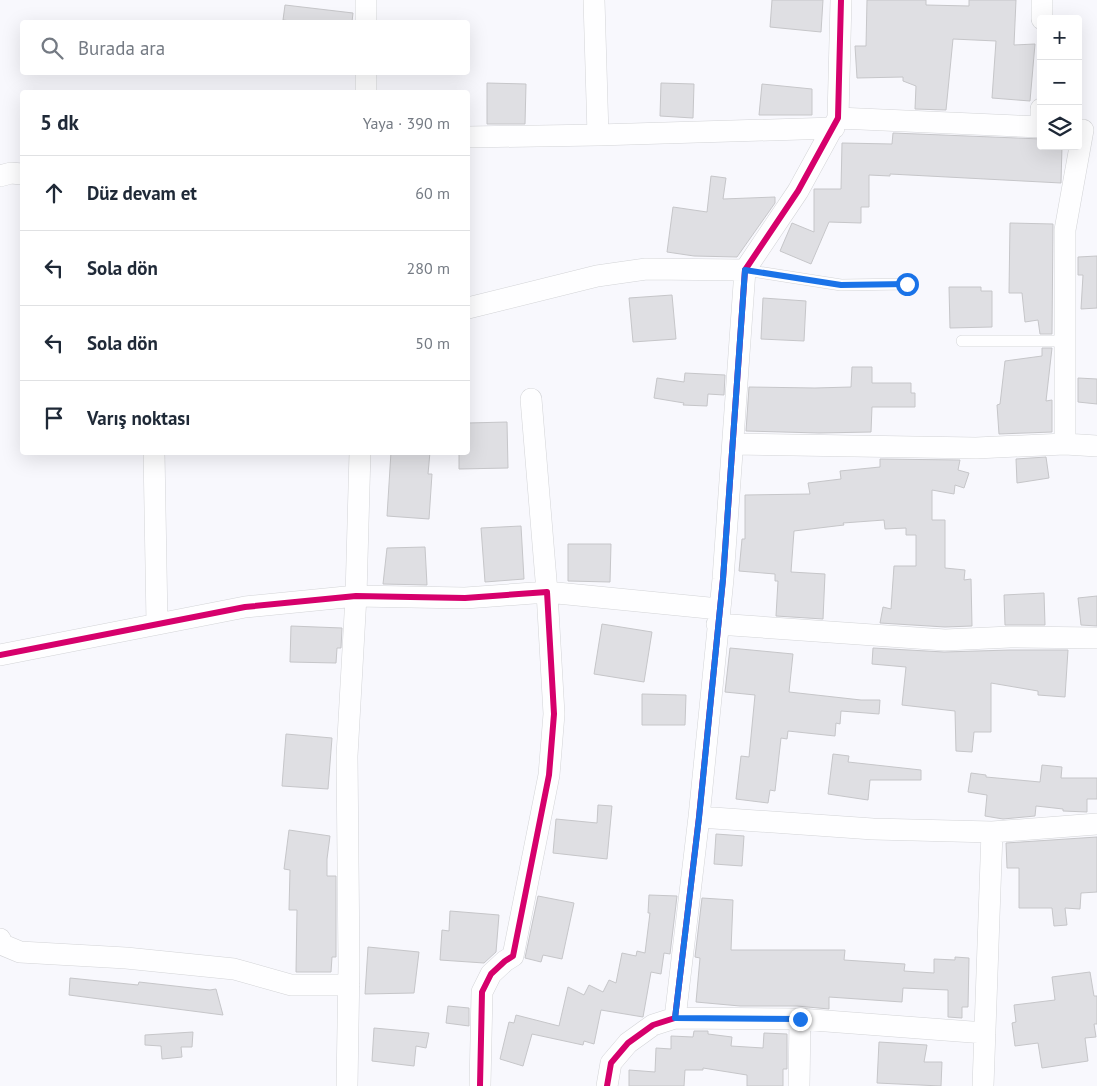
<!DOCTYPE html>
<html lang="tr">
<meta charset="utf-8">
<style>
body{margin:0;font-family:"PT Sans",sans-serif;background:#f6f6f7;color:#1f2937}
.controls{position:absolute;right:15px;top:15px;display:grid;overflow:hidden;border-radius:5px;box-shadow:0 5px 20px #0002}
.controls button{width:45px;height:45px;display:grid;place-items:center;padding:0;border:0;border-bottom:1px solid #e0e1e3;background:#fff;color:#1f2937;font:25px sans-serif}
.stop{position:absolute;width:15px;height:15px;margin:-11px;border:4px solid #1a73e8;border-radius:50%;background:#fff}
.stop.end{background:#1a73e8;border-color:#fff;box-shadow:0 1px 5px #0008}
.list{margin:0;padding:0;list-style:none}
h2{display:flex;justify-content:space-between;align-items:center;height:65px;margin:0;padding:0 20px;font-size:21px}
h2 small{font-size:16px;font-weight:400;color:#747a83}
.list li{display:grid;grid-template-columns:32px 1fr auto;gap:15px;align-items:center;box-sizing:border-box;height:75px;padding:0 20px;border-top:1px solid #e0e1e3}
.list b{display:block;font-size:19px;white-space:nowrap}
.list em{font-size:16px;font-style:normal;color:#747a83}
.icon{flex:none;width:28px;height:28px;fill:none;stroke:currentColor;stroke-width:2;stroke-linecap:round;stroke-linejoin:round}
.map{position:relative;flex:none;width:1097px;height:1086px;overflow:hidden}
.search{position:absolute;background:#fff;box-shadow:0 5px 20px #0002;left:20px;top:20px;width:450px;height:55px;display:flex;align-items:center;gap:12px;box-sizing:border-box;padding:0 18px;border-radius:5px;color:#747a83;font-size:19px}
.panel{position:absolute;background:#fff;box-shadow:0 5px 20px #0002;left:20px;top:90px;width:450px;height:365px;border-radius:5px}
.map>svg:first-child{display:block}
</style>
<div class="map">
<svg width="1097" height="1086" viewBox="0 0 1097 1086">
<rect width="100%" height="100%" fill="#f8f8fd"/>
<path fill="#dfdfe3" stroke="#c6c6c9" d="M772 0H823L821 32 770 27Z
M867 0H926V5L969 6V0H1016L1014 45 1035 44 1030 101 992 98 996 41 953 39 946 110 915 109 916 86 903 81V77L857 78 855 46H866Z
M285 5 353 13 352 22H291V21L283 20Z
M487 83 526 84 525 124H487Z
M661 83 694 84 693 118 660 116Z
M762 84 812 89V115H759Z
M893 133 1041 139V146H1062L1061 183 890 174V176L869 175V207H861V223L829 222 811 264 780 251 792 223 814 232V189H841L842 143 892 144Z
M711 176 726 178 723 199 775 197V203L737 257 694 256 667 252 673 207 707 212Z
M1010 223 1053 224 1052 334H1040L1038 320 1025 322 1022 293H1009Z
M1097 256V308L1081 309 1083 275H1078V257Z
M949 287H981V291H992V327L950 328Z
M672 295 676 339 633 342 629 298Z
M763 298 806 301 804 341 761 339Z
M1042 348H1052L1046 401 1052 400V432L999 434 997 405 1000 404 1005 361 1042 356Z
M852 367H872V383H911V393H915V407H872L871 432 819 433 746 431 749 387 815 388 851 387Z
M685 373 725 375 724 395 708 394 707 406 683 405 684 403 654 398 657 378 684 382Z
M1078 378 1097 379V404L1078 402Z
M507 422 508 468 459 469V452H468V423Z
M391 452H430L428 474H432L429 519 387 516Z
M1046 457 1049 478 1017 483 1016 459Z
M880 459 960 460 958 470 969 473 964 488 955 485 954 494 932 490V520H945V568L965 570 964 580 971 579 972 626 945 627 880 623 883 607 891 609 894 566H916V535H906V528L885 529 884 520 843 523 844 525 794 531 791 572 825 574 823 619 776 616 778 581H775V574L739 571 742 539H745V495L810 494 808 483 841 479 840 471 880 467Z
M521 526 524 579 485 582 481 528Z
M568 544H611L610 582 568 581Z
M425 547 427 585 383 584 387 548Z
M1044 593 1045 625H1005L1004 595Z
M1097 596V626L1081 625 1078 598Z
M602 624 652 632 644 682 594 674Z
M291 626 342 628 341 648H337L336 663 290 662Z
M730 648 793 654 789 692 861 700H880L879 714 841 711 840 724 836 723 835 736 788 731 787 739 781 738 775 791 770 790 768 803 736 799 741 756 749 757 755 695 725 692Z
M873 648 944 652 1010 650H1068L1065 697 1038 695V691L991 683V732H974L972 752 956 751 955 711 902 705 906 667 872 664Z
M642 694 686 695 685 725H642Z
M286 734 332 738 328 789 282 786Z
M833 754 849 756 848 762 921 770V780H870L868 800 828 794Z
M1042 765 1062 767 1061 778H1097V799H1087V812L1063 811V809L1036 806 1035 816 1003 819 985 816 987 795 968 792 971 773 986 775V777L1040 782Z
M598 805 612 806 607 859 553 853 556 819 597 823Z
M289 830 330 836 327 859V876H336V957H332L331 972H296L297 910H289L290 870 284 869Z
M716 834 744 836 742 866 714 864Z
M1097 837V892L1081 893 1080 909 1065 908 1067 925 1054 926 1052 908H1019V868H1007L1006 843Z
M649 895 677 896 670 954 664 953 661 974 651 972 643 1017 601 1010 594 1044 584 1041 583 1045 532 1034 523 1066 500 1059 509 1022 514 1023 516 1015 559 1026 568 987 584 995 589 985 603 992 609 980 616 983 622 953 636 956 637 951 645 953 650 913H648Z
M538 896 574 903 562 959 543 955 541 962 525 958Z
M702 898 733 900 731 950H845L844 960 905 964 904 971 934 973V959L955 960V957L969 958 968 1007H962V1018L948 1017V990L903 988 902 1002 829 997V1009L797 1006H740L696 1002 700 958 695 957Z
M450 911 499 915 496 952 484 963 440 960 442 930 449 931Z
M368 947 419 952 414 993 365 994Z
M1090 972 1094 996H1097V1024H1094L1096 1037 1085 1038 1088 1061 1042 1068 1038 1043 1015 1046 1012 1023 1016 1022 1014 1005 1055 1000 1052 977Z
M70 978 138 985 139 982 210 990 216 989 223 1015 69 995Z
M448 1006 469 1008V1026L446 1023Z
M374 1028 429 1033 426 1048 416 1046 414 1066 372 1061Z
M694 1031H708V1034L732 1037 731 1046 763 1048 764 1033 787 1034V1069H783V1086H747V1075L703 1068V1070H685L684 1086H629V1070L655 1072 656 1048 671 1049V1036L693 1037Z
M193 1032 192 1047H181L182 1057 162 1059 161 1046 145 1045V1035Z
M879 1042 927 1045 924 1062H942L941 1086 877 1083Z"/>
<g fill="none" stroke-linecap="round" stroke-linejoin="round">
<defs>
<path id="service" d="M745 270 841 285 907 284
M962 341H1065"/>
<path id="minor" d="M594 0 598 135
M1042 19V0
M366 22V0
M366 92V72
M838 118 1041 127
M1041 127V109
M468 137 598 135 834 128
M0 176 11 173 22 174
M468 308 597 276 646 269 745 270
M531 399 547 592 719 609
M733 444 976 448 1065 444 1097 446
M1065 444V230L1083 130
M154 452 157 623
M717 624 945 640 1010 637 1097 638
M0 655 245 607 356 596 465 598 547 592 554 714 549 775 513 956 505 961 491 974 482 992 480 1086
M699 817 873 829 992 832 1097 824
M0 939 3 945 20 952 126 958 234 969 291 985H349
M675 1018 800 1019 985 1033
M347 1086 349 965 347 756 356 596 360 452
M607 1086 611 1063 628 1043 653 1025 675 1018 699 817 723 579 745 270 798 191 838 118 841 0
M799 1086 800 1019
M983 1086 992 832"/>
</defs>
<use href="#service" stroke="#d3d4d7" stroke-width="12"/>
<use href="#minor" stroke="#d3d4d7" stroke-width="22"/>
<use href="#service" stroke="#fefeff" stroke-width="11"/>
<use href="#minor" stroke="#fefeff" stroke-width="21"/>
<defs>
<path id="cycleway" d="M0 655 245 607 356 596 465 598 547 592 554 714 549 775 513 956 505 961 491 974 482 992 480 1086
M607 1086 611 1063 628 1043 653 1025 675 1018 699 817 723 579 745 270 798 191 838 118 841 0"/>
</defs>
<use href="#cycleway" stroke="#fff" stroke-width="9"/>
<use href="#cycleway" stroke="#d6006c" stroke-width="6"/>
</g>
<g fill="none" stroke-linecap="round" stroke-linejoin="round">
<path stroke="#1a73e8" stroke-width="6" d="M800 1019 675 1018 699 818 723 579 745 270 841 285 907 284"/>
</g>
</svg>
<div class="controls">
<button>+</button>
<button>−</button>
<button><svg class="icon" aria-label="layers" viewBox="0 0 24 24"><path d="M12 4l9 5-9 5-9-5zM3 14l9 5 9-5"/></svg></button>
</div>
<div class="stop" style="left:907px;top:284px"></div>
<div class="stop end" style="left:800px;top:1019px"></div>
<div class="search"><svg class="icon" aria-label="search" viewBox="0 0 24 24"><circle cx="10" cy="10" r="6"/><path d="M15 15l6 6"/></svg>Burada ara</div>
<section class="panel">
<h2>5 dk<small>Yaya · 390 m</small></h2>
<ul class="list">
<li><svg class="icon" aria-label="ahead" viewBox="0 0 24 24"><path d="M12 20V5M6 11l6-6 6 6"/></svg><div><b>Düz devam et</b></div><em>60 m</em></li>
<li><svg class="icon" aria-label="left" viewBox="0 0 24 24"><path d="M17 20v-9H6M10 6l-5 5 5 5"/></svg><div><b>Sola dön</b></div><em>280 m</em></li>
<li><svg class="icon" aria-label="left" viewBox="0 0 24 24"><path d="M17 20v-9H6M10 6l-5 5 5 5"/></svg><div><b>Sola dön</b></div><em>50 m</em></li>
<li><svg class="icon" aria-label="arrive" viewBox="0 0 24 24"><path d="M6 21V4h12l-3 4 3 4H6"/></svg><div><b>Varış noktası</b></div></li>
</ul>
</section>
</div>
